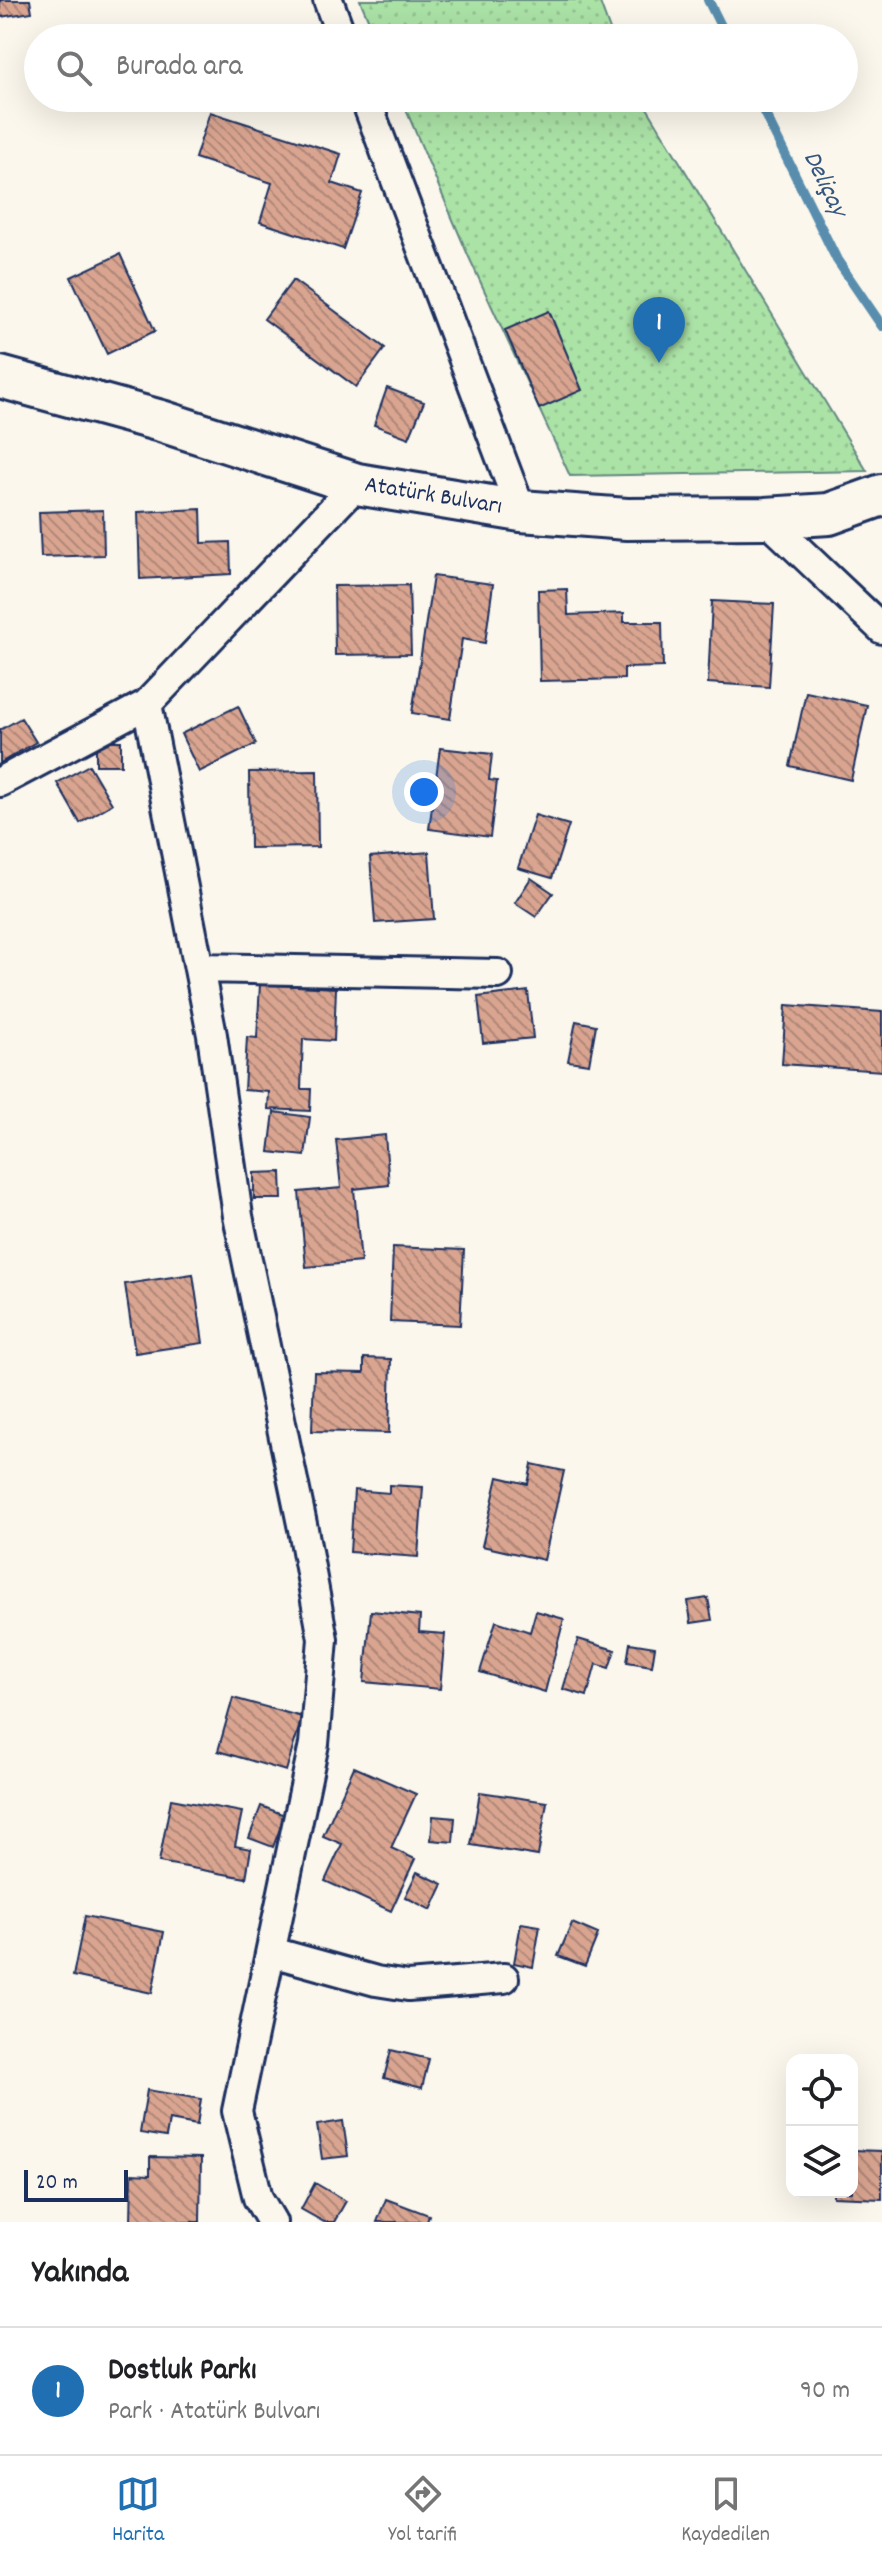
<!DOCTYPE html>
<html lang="tr">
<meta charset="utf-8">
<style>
body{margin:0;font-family:Dekko,sans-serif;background:#f2f2f2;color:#202124}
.controls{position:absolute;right:24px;bottom:24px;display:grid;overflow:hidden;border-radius:16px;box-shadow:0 8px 32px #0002}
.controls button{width:72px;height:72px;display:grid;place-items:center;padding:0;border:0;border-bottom:2px solid #e0e0e0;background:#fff;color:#202124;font:40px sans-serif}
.scale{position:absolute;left:24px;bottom:20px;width:104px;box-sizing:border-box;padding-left:8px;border:4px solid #1b2f5e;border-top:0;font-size:22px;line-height:28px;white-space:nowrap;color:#1b2f5e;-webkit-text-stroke:6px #fbf7ec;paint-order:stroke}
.you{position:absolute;left:424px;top:792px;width:28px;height:28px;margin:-20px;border:6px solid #fff;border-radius:50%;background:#1a73e8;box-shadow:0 0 0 12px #1a73e833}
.badge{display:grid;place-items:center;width:52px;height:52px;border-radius:50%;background:#1f6fb2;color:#fff;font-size:26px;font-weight:700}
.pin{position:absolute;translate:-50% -66px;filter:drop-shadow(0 2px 4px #0008)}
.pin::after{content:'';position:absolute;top:42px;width:28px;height:24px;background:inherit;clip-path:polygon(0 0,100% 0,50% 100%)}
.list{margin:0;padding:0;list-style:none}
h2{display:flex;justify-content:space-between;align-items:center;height:104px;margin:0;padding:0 32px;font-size:34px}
h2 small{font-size:26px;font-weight:400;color:#757577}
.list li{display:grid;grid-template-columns:52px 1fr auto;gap:24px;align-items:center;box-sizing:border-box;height:128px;padding:0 32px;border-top:2px solid #e0e0e0}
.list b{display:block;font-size:30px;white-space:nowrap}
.list p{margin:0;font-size:26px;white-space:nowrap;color:#757577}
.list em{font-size:26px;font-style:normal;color:#757577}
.icon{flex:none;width:44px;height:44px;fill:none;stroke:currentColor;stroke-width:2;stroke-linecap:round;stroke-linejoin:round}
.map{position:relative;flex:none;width:882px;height:2222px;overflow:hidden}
.search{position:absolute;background:#fff;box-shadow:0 8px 32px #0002;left:24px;right:24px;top:24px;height:88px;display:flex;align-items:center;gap:20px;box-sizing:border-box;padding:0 28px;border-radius:44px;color:#757577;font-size:30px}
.sheet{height:232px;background:#fff}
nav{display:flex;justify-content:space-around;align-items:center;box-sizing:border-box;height:112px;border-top:2px solid #e0e0e0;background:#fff;font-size:22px;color:#757577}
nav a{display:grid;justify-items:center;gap:4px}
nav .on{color:#1f6fb2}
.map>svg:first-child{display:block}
</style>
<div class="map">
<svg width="882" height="2222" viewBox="0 0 882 2222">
<defs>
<pattern id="park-dots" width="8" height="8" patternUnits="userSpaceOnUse" patternTransform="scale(2)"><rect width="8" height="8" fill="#abe2a6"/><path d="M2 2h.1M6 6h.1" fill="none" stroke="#93c291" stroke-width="1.8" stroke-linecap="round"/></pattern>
<pattern id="building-back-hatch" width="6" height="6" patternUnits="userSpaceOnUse" patternTransform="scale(2)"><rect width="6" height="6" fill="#daa590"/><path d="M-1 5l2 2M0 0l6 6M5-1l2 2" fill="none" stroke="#b08779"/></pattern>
</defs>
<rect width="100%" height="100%" fill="#fbf7ec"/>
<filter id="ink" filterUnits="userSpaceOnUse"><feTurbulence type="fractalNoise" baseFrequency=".0125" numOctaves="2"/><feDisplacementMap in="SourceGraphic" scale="16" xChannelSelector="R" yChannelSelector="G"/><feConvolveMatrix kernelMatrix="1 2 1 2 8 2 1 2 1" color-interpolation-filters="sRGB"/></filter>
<g filter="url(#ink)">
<path fill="url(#park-dots)" stroke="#638882" stroke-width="2" d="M360 0H599L613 38H376Z
M401 98H641L867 471 570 476 468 255Z"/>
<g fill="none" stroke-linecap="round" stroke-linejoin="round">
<path stroke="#598dae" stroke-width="10" d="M708 0 727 38
M757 98 837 260 882 326"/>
</g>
<path fill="url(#building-back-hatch)" stroke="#1b2f5e" stroke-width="2" d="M0 0H30L32 12 0 17Z
M210 112 341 154 332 183 362 193 343 249 260 222 272 183 195 158Z
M120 254 155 331 107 354 71 277Z
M293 280 385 348 356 387 264 319Z
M549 311 582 390 539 409 505 330Z
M387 388 424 402 409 438 374 425Z
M201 509 202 543 230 542 231 574 140 579 138 512Z
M103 510 104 555 41 557 39 512Z
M433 576 493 584 485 643 462 639 450 719 412 713Z
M409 585 411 654 335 655 334 586Z
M567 589 568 615 624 613V622H662L663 667 624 668V679L540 681 538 590Z
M712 601 774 604 769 687 708 683Z
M806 692 867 705 851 780 790 766Z
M238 706 256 744 199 772 181 734Z
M21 718 36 742 0 763V730Z
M96 741H121V765H96Z
M440 748 492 754 489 780 497 781 490 837 429 829Z
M89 765 112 804 80 823 57 783Z
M317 771 318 847 250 848 249 772Z
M535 815 569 825 552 878 518 868Z
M429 852 434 919 375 923 370 857Z
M531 878 553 893 536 917 515 903Z
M260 984 336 988 334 1041 303 1039 301 1089H311L310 1111 268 1109 269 1092 244 1090 247 1037 257 1038Z
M528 991 533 1038 483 1043 478 997Z
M786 1005 882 1012V1071L782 1064Z
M576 1021 596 1025 589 1064 568 1061Z
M274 1112 310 1117 305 1156 269 1152Z
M385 1135 389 1185 354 1189 361 1262 306 1267 299 1192 341 1188 336 1140Z
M281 1172 282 1199H254V1173Z
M393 1247 464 1250 460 1325 390 1322Z
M193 1274 203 1343 135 1353 125 1284Z
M364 1358 391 1359 389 1433 312 1431 314 1372 364 1373Z
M532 1464 564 1471 544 1560 482 1546 498 1477 528 1484Z
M389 1485 423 1487 418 1557 350 1552 354 1490 389 1493Z
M708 1598 712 1620 691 1623 688 1601Z
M371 1611 420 1616 419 1632 445 1634 440 1689 364 1682Z
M536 1611 564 1619 545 1692 480 1672 496 1621 530 1632Z
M578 1639 615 1650 609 1668 596 1664 587 1696 563 1689Z
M630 1643 655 1647 652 1666 627 1662Z
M233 1698 302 1717 286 1771 218 1751Z
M354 1767 416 1794 391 1848 415 1859 391 1911 325 1881 342 1844 323 1836Z
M480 1792 547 1802 538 1856 471 1845Z
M171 1799 242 1812 235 1846 251 1849 246 1878 159 1862Z
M261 1806 285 1815 273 1847 249 1838Z
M433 1816 455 1818 453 1842 431 1840Z
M417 1872 443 1884 431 1910 405 1897Z
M85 1916 164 1932 152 1993 73 1976Z
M521 1923 540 1926 533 1967 514 1963Z
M572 1923 598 1934 585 1966 558 1956Z
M391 2050 429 2059 422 2088 384 2078Z
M147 2090 201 2099 197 2125 169 2120 166 2137 140 2133Z
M343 2121 348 2156 322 2159 317 2125Z
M852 2150 882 2151V2199L833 2197V2192H852Z
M150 2157 201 2158 200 2222H131L132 2174 150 2175Z
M315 2183 346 2201 334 2222H324L301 2209Z
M386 2199 429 2215 427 2222H377Z"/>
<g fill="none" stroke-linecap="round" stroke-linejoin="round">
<defs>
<path id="street" d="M328 0 342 38
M365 98 521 511
M765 518 882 629
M147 704 212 1035 238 1216 303 1529 323 1639 314 1744 237 2111 258 2198 272 2222
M0 782 147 704 357 484
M199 968 498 974
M272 1952 376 1981 408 1986 504 1978"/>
<g id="secondary">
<path id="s1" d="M0 377 161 421 357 484 521 511 627 519 765 518 829 514 882 495"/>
</g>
</defs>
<use href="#street" stroke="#1b2f5e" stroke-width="34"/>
<use href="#secondary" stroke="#1b2f5e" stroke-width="46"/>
<use href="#street" stroke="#fbf7ec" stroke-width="28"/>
<use href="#secondary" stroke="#fbf7ec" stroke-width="40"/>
</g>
</g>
<g text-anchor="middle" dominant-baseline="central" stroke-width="6" stroke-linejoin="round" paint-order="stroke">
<g font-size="24" fill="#1b2f5e" stroke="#fbf7ec">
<text stroke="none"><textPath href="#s1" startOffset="450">Atatürk Bulvarı</textPath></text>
</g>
<g font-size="26" font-style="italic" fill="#35567f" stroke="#fbf7ec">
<text transform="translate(824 184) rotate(64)">Deliçay</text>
</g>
</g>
</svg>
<div class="controls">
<button><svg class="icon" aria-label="locate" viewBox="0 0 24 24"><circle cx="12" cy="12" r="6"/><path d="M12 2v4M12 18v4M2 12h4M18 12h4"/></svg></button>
<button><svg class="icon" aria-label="layers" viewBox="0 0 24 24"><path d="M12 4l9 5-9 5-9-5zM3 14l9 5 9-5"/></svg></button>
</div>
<div class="scale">20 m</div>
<div class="you"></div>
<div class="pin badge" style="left:659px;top:363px">1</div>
<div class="search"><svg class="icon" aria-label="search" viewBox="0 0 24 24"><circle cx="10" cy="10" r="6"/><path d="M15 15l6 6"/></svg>Burada ara</div>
</div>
<section class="sheet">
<h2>Yakında<small></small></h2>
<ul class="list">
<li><span class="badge">1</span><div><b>Dostluk Parkı</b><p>Park · Atatürk Bulvarı</p></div><em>90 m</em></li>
</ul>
</section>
<nav>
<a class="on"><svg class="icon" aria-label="map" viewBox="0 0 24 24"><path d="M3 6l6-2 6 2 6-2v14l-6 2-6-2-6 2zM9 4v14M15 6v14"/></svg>Harita</a>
<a><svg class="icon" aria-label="directions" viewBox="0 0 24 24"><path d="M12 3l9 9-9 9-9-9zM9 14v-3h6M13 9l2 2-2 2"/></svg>Yol tarifi</a>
<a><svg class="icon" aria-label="saved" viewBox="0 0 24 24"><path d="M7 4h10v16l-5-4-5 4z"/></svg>Kaydedilen</a>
</nav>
